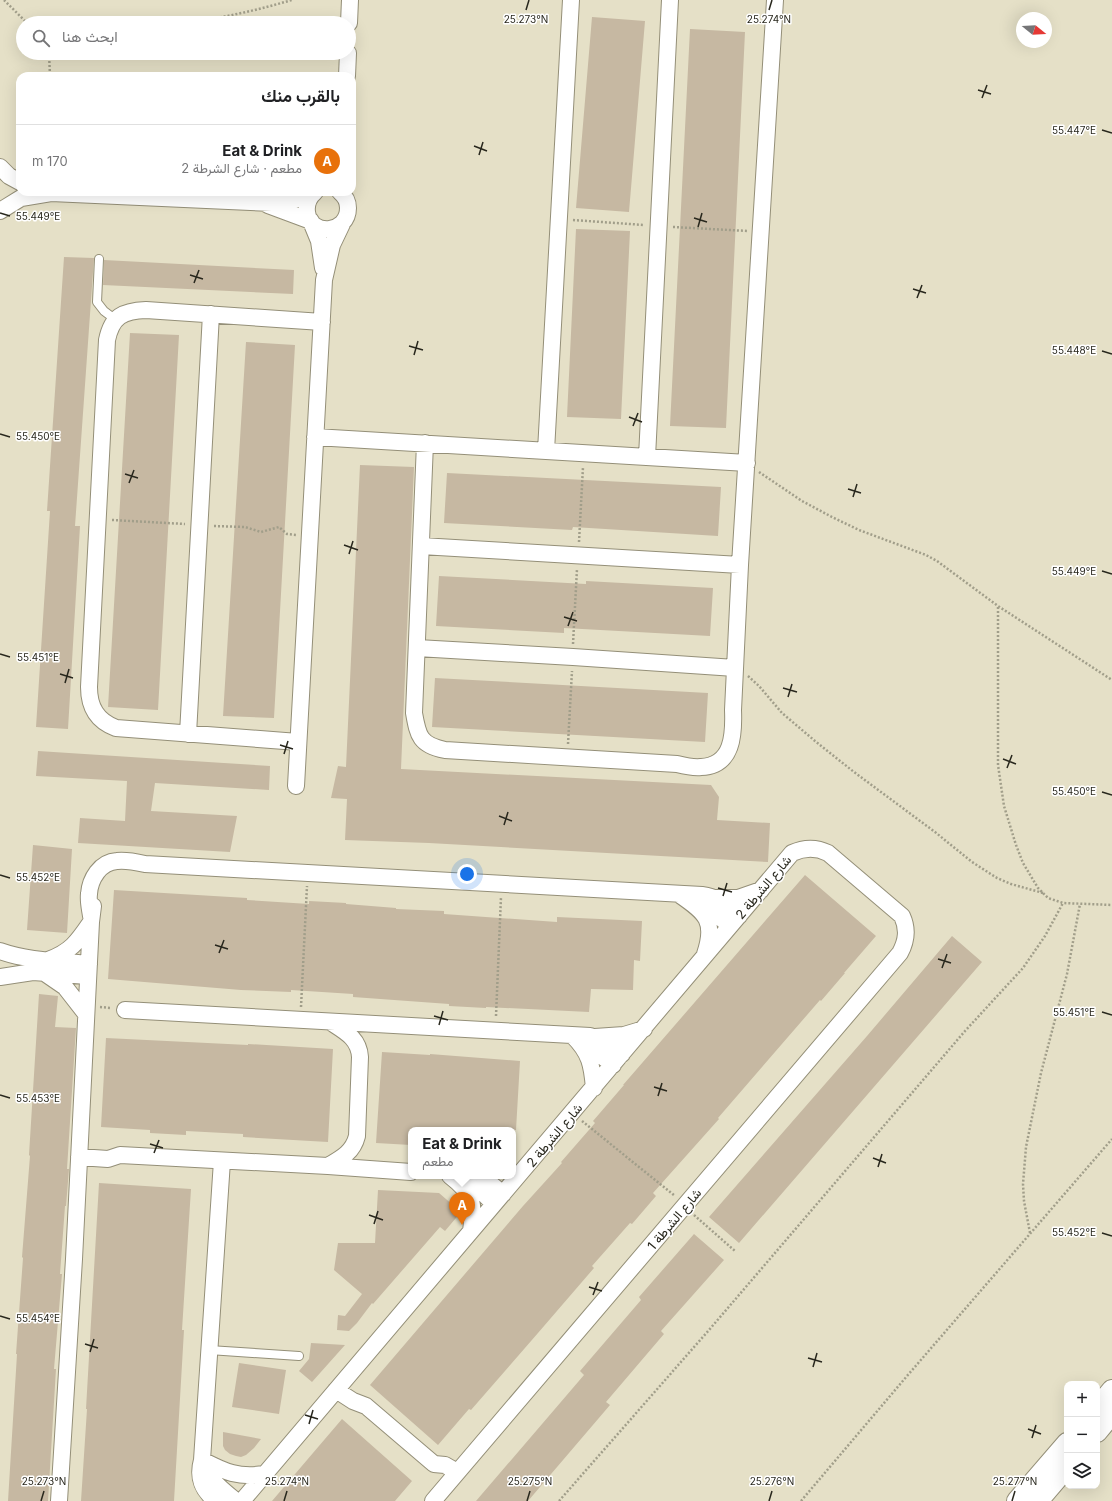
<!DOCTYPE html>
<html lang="ar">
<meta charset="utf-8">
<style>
body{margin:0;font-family:Inter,Vazirmatn,sans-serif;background:#f6f6f6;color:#202124;direction:rtl}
.controls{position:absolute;right:12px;bottom:12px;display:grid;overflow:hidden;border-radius:8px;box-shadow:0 4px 16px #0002}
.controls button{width:36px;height:36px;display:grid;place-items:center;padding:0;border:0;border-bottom:1px solid #e0e0e0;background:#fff;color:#202124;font:20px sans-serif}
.compass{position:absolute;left:1016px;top:12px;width:36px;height:36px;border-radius:50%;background:#fff;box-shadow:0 4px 16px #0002;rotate:108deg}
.you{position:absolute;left:467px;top:874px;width:14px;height:14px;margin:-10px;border:3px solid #fff;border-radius:50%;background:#1a73e8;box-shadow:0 0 0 6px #1a73e833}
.badge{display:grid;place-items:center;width:26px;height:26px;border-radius:50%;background:#1a73e8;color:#fff;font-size:13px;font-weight:700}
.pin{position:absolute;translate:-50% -33px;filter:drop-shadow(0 1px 2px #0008)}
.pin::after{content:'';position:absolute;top:21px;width:14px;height:12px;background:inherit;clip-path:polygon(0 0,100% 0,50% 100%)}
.popup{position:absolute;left:408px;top:1127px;width:108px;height:52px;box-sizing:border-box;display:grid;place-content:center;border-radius:8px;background:#fff;filter:drop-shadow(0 1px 3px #0005);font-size:13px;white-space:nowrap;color:#757577}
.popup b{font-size:15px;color:#202124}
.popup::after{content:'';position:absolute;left:50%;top:100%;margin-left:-8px;border:8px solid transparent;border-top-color:#fff}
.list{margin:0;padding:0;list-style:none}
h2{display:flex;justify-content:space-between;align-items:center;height:52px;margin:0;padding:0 16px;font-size:17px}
h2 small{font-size:13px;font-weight:400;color:#757577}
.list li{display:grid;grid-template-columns:26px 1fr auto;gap:12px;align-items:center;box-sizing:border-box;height:72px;padding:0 16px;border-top:1px solid #e0e0e0}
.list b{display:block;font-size:15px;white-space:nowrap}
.list p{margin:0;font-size:13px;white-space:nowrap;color:#757577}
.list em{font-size:13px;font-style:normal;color:#757577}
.icon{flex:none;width:22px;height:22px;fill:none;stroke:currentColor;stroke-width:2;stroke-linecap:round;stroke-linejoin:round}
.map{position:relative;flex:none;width:1112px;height:1501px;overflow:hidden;direction:ltr}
.search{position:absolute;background:#fff;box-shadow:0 4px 16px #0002;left:16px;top:16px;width:340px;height:44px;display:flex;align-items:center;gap:10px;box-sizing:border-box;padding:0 14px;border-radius:22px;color:#757577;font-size:15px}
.panel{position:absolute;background:#fff;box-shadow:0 4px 16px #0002;left:16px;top:72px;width:340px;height:124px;border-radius:12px;direction:rtl}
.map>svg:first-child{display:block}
</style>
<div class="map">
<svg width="1112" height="1501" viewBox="0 0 1112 1501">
<rect width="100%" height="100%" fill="#e5e0c7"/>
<path fill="#c6b8a2" d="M592 17 645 21 629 212 576 208Z
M690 29 745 32 726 428 670 426Z
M576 229 630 231 621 419 567 417Z
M64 257 94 258 75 526H80L68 729 36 727 50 511H47Z
M104 260 294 270 293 294 103 285Z
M130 333 179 335 158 710 108 707Z
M246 342 295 345 274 718 223 716Z
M360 465 414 467 401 769 711 785 719 797 717 820 770 823 768 862 429 843 345 840 347 799 331 798 338 766 346 767Z
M447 473 721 487 718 536 573 527 572 530 444 523Z
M439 576 586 584V581L713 588 710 636 564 628V633L436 626Z
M435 678 708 693 705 742 432 727Z
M38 751 270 766 269 790 155 783 151 811 237 816 230 852 78 843 80 818 125 821 127 781 36 776Z
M33 845 72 849 67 933 27 930Z
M805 875 876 936 844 973H845L821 1001 820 1000 718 1118 719 1119 653 1193 656 1196 632 1224 630 1223 592 1266 594 1268 538 1333 471 1410 469 1409 438 1445 370 1385 523 1206 562 1163 561 1162 595 1123 593 1121 624 1085H623Z
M114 890 247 898V900L309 904V901L346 903V904L396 908V909L444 911V914L557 922V917L642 921 640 961 634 960 633 990 591 989 589 1012 486 1007V1008L449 1006V1004L353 997V994L291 990V992L241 990 108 979Z
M952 936 982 962 739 1243 709 1217 867 1036Z
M39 994 58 996 55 1027 76 1028 67 1169H69L66 1206H65L60 1274H62L54 1369H56L48 1501H8L17 1354H16L23 1258 22 1257 30 1156 29 1155Z
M106 1038 248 1045V1044L333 1049 328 1142 243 1137V1134L186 1131V1135L150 1133V1130L101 1127Z
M382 1052 430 1055V1054L520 1061 516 1130H411V1145L376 1143Z
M99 1183 191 1189 182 1330H184L174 1501H81L87 1409H86Z
M378 1190 439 1193 461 1212 445 1231 440 1227 373 1304 372 1303 357 1323 349 1331 337 1330 338 1315 345 1316 362 1294 334 1270 338 1243H375Z
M694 1234 724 1260 661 1331 664 1334 606 1402 610 1405 528 1501H476L584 1375 580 1371 641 1300 639 1297Z
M311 1343 345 1345 312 1382 299 1371 309 1359Z
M239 1363 286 1370 279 1414 232 1407Z
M342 1419 412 1481 395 1501H272Z
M223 1432 261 1439 254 1448 246 1455 241 1457 236 1456 230 1454 225 1450 223 1446Z"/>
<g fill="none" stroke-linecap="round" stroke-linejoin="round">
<defs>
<path id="service" d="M99 259 97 302 104 311 116 320
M209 1350 299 1356"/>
<path id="minor" d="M349 23 350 0
M347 76 348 53
M0 167 9 176 20 182
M315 192C309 197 306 204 307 212 310 237 348 234 348 208 348 202 345 196 340 192
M268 205 311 221
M0 211 21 198 51 193 272 203 294 200 313 194
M312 224 319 241 323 268
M315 437 747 463
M425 443 414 713C418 736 420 745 445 750L677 764C685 766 693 768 701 767 733 766 734 734 733 710L740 565 775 0
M546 451 571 0
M647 457 670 0
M421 546 740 565
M417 648 573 657 735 668
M188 734 211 314
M298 742 116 728C97 721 89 707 89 687L107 340C112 316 123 311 146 310L322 322
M296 786 324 280 332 245 342 224
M680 895C706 913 716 921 705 954
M715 898H738L761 890
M700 900 730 926
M91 916C90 909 88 901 89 894 90 879 100 862 117 861 126 860 136 862 145 864L702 895C718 897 727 906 739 916
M0 951C28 961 59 961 89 964
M48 960C71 952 78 941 91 922
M46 974 65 987 86 1014
M0 977 33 972 88 976
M125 1010 590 1036 606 1042 622 1054
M573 1036C590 1053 592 1065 594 1088
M595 1037 624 1035 644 1029
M582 1040 613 1065
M79 1157 108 1159 120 1155 328 1166 411 1172
M328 1166C342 1158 353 1152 357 1136L360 1057C359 1039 346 1032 332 1023
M450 1176C473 1194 475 1202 471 1231
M460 1176 479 1189 494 1204
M475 1176 486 1180 503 1194
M336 1390 353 1401 366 1406 434 1464 445 1465 457 1472
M202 1460C225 1472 238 1478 265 1474
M202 1460C209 1480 220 1488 236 1501
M59 1501 74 1259 91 922 93 906
M216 1501C202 1490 197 1478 202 1460L222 1161
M242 1501 792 853C805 847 816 847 828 853L902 916C908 929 907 940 900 953L433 1501"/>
<path id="tertiary" d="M1097 1408 1112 1390
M1097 1432 1112 1414
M1017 1501 1067 1443
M1038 1501 1067 1467"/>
</defs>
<use href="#service" stroke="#948f78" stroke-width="10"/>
<use href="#minor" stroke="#948f78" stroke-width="18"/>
<use href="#tertiary" stroke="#948f78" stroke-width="22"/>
<path stroke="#a19e8a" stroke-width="2.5" stroke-dasharray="2 2" stroke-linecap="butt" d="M4 0 27 23
M120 23C142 21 163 24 184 22 221 19 257 10 292 0
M49 53 50 76
M573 220 644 225
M673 227 748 231
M759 472 802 501 832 517 859 530 926 555 937 561 998 606 1112 680
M112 520 185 524
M214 526 245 527 261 532 279 527 287 534 297 535
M579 542 583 467
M998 607V765L1004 806 1016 845 1023 863 1038 888 1048 898 1063 903 1112 905
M573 644 577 569
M748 676 759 686 782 713 815 741 854 772 935 832 972 862 997 878 1011 884 1043 893
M568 744 572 671
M100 1007 111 1008
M301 1007 307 886
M496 1016 501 897
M582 1121 675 1196
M694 1215 735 1251
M1030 1233 1024 1201 1023 1184 1026 1147 1041 1073 1067 974 1080 904
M559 1501 709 1330 965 1031 1023 968 1045 936 1063 903
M801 1501 907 1376 1112 1139"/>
<use href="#service" stroke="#fff" stroke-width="8"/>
<use href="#minor" stroke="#fff" stroke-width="16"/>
<use href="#tertiary" stroke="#fff" stroke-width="20"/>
</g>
<path fill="none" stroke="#28271d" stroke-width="1.5" d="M526 10 529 0M769 10 772 0M978 90 991 94M982 98 987 85M1102 130 1112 133M474 146 487 151M479 155 483 142M0 213 10 216M694 218 707 222M698 227 702 213M190 275 203 279M194 283 199 270M913 289 926 293M917 298 922 285M409 346 423 350M1102 351 1112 354M414 355 418 341M629 417 642 422M633 426 638 413M0 434 10 437M125 474 138 478M129 483 134 470M848 489 861 493M853 497 857 484M344 545 358 550M349 554 353 541M1102 571 1112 574M564 617 577 621M568 626 573 612M0 654 10 657M60 674 73 678M65 683 69 669M783 688 797 692M788 697 792 684M280 745 293 749M284 754 288 741M1003 759 1016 764M1007 768 1012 755M1102 792 1112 795M499 816 512 821M504 825 508 812M0 875 10 878M718 888 732 892M723 896 727 883M215 945 228 949M219 953 224 940M938 959 951 963M942 968 947 954M1102 1012 1112 1015M434 1016 448 1020M439 1025 443 1011M654 1087 667 1091M0 1095 10 1098M658 1096 662 1083M150 1144 163 1148M154 1153 159 1140M873 1158 886 1163M878 1167 882 1154M369 1215 383 1220M374 1224 378 1211M1102 1233 1112 1236M589 1287 602 1291M593 1295 598 1282M0 1316 10 1319M85 1344 98 1348M90 1352 94 1339M808 1358 822 1362M813 1367 817 1353M305 1415 318 1419M309 1424 313 1410M1028 1429 1041 1434M1032 1438 1036 1425M41 1501 44 1491M284 1501 287 1491M527 1501 530 1491M769 1501 772 1491M1012 1501 1015 1491"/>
<g text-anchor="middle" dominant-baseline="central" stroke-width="3" stroke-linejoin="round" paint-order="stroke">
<g font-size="13" fill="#28271d" stroke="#fff">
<text transform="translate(763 887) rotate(-50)">شارع الشرطة 2</text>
<text transform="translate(554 1135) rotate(-50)">شارع الشرطة 2</text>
<text transform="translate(674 1219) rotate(-50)">شارع الشرطة 1</text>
</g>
</g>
<g font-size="10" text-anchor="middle" fill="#28271d" stroke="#fff" stroke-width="3" stroke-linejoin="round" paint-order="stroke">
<text x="526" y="23">25.273°N</text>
<text x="769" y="23">25.274°N</text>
<text x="1074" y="134">55.447°E</text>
<text x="38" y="220">55.449°E</text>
<text x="1074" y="354">55.448°E</text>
<text x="38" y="440">55.450°E</text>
<text x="1074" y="575">55.449°E</text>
<text x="38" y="661">55.451°E</text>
<text x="1074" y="795">55.450°E</text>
<text x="38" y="881">55.452°E</text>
<text x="1074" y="1016">55.451°E</text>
<text x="38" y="1102">55.453°E</text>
<text x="1074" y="1236">55.452°E</text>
<text x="38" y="1322">55.454°E</text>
<text x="44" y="1485">25.273°N</text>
<text x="287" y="1485">25.274°N</text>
<text x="530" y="1485">25.275°N</text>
<text x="772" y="1485">25.276°N</text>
<text x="1015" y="1485">25.277°N</text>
</g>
</svg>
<div class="controls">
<button>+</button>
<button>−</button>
<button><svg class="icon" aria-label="layers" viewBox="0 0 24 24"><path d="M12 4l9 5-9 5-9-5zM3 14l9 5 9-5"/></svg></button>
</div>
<svg class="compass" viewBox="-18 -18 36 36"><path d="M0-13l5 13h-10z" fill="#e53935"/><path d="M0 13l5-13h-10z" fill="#757577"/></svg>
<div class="you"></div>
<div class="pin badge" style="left:462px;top:1225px;background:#e8710a">A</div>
<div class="popup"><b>Eat &amp; Drink</b>مطعم</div>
<div class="search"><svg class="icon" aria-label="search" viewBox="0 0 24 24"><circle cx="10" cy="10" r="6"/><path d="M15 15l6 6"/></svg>ابحث هنا</div>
<section class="panel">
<h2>بالقرب منك<small></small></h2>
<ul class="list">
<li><span class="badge" style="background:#e8710a">A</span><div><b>Eat &amp; Drink</b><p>مطعم · شارع الشرطة 2</p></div><em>170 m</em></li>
</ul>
</section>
</div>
